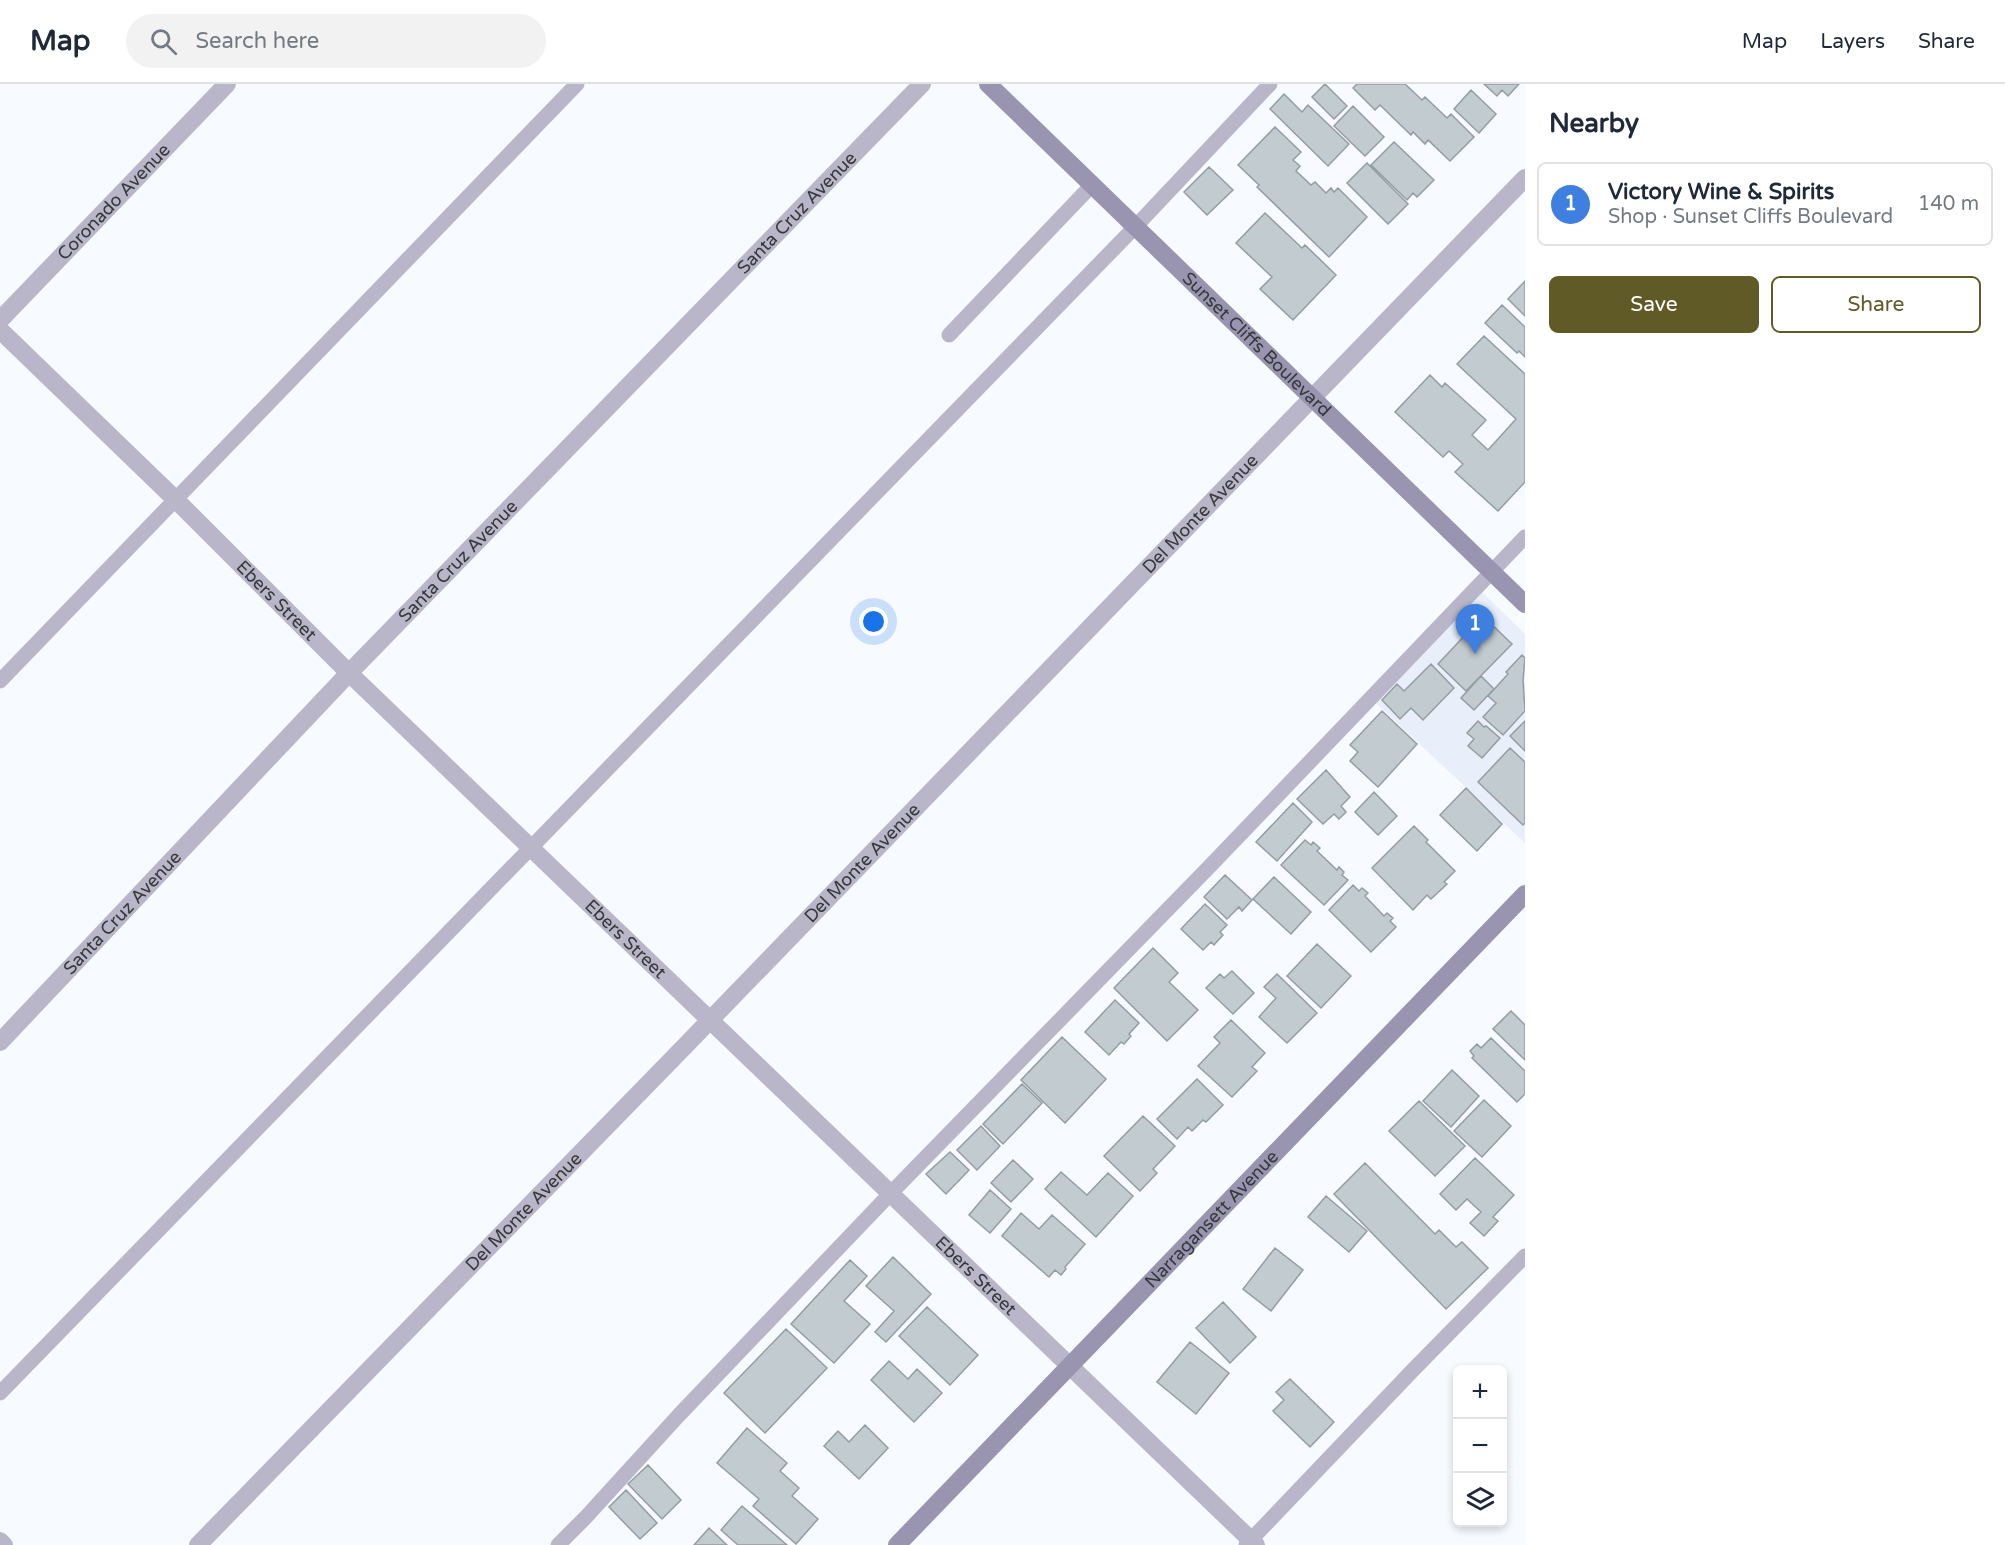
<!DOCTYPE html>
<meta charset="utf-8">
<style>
body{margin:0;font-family:"Varela Round",sans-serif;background:#f2f2f3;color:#1f2937}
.controls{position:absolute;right:18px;bottom:18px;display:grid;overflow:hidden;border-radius:9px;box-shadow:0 3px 9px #0003}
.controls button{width:54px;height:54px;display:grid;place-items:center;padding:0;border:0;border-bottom:2px solid #e0e1e3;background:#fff;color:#1f2937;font:30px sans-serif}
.you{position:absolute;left:874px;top:538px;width:21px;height:21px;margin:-15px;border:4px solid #fff;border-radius:50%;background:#1a73e8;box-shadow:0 0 0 9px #1a73e833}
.badge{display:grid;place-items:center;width:39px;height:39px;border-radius:50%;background:#605a26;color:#fff;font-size:20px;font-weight:700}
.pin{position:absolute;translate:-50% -50px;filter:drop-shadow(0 2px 3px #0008)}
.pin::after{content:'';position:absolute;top:32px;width:21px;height:18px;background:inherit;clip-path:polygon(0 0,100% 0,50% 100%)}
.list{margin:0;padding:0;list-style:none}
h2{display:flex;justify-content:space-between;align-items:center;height:78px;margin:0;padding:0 24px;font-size:26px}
h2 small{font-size:20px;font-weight:400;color:#747a83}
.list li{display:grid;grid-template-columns:39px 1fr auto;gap:18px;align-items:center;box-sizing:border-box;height:84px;margin:0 12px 12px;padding:0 12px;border:2px solid #e0e1e3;border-radius:9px}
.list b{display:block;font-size:22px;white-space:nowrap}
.list p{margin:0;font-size:20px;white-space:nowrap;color:#747a83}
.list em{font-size:20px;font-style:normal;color:#747a83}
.actions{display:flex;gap:12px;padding:18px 24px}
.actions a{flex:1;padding:14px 0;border:2px solid #605a26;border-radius:9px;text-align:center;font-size:21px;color:#605a26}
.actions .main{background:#605a26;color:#fff}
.icon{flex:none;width:33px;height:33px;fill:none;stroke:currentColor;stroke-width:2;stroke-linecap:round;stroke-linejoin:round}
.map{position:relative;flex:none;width:1525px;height:1461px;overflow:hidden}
header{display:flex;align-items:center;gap:36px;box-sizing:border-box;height:84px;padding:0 30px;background:#fff;border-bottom:2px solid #e0e1e3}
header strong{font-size:28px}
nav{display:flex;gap:33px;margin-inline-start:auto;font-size:21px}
.search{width:420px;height:54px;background:#f2f2f3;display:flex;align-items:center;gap:15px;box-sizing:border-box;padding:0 21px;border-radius:33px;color:#747a83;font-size:22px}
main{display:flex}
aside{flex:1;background:#fff}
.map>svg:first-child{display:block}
</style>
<header>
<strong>Map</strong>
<div class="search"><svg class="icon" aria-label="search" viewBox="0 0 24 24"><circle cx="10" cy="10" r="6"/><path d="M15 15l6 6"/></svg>Search here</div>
<nav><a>Map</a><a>Layers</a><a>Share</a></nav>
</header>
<main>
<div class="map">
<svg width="1525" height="1461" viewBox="0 0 1525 1461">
<rect width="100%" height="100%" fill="#f7fafe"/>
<path fill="#e8effa" d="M1481 507 1525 550V759L1375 618Z"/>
<path fill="#c2cbcf" stroke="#949da1" stroke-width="1.5" d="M1325 0 1347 22 1334 35 1312 13Z
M1357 0H1405L1422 16 1425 13 1447 34 1451 30 1474 53 1450 77 1428 56 1425 60 1413 48 1411 51 1380 21 1375 26 1353 4Z
M1484 0H1519L1508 12 1502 6 1497 12Z
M1471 6 1496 30 1479 49 1454 25Z
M1284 10 1302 28 1308 21 1349 60 1328 82 1270 25Z
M1353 22 1384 53 1365 72 1334 42Z
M1275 43 1301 68 1293 76 1300 82 1296 87 1311 101 1315 98 1326 109 1331 104 1334 108 1338 104 1367 133 1329 173 1257 103 1259 101 1238 81Z
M1394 58 1434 96 1417 113 1413 109 1407 116 1371 81Z
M1367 79 1408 120 1388 140 1347 99Z
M1209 83 1233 106 1207 131 1184 108Z
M1265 129 1302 164 1305 161 1336 191 1293 236 1260 205 1272 193 1236 159Z
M1525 197V232L1508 215Z
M1502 221 1525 243V273L1519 267 1517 269 1485 239Z
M1484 252 1525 290V398L1498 427 1455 388 1463 380 1449 367 1443 373 1395 328 1430 291 1442 303 1445 299 1486 336 1472 351 1488 366 1516 335 1457 280Z
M1483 532 1512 560 1466 607 1438 580Z
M1522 571 1525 574 1523 596 1525 627 1503 651 1483 633 1496 619 1488 612 1508 590 1506 588Z
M1431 580 1454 604 1423 636 1411 624 1400 635 1382 616 1397 600 1404 607Z
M1481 592 1494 605 1474 626 1461 614Z
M1382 627 1417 660 1378 703 1350 677 1358 668 1350 661Z
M1478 637 1484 643 1486 642 1500 654 1482 674 1468 662 1474 655 1467 649Z
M1525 637V667L1510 652Z
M1510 664 1525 678V739L1523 741 1478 698Z
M1326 686 1350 713 1341 722 1346 728 1339 735 1334 730 1323 740 1297 715Z
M1466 704 1502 740 1477 767 1440 731Z
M1374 708 1397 732 1378 751 1355 728Z
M1293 719 1312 738 1277 777 1256 758Z
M1414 742 1428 756 1426 758 1455 787 1444 798 1447 800 1431 815 1427 811 1413 826 1372 784Z
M1305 756 1311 761 1313 758 1320 764 1317 767 1337 786 1339 783 1344 788 1342 791 1348 796 1324 821 1281 781Z
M1225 791 1252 816 1242 827 1239 823 1227 835 1204 813Z
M1274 793 1311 828 1291 850 1253 815Z
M1353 801 1359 807 1362 804 1368 809 1365 812 1384 832 1387 829 1393 834 1390 837 1396 843 1371 868 1329 826Z
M1205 820 1227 841 1220 848 1223 851 1214 861 1211 858 1203 866 1181 845Z
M1317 860 1351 892 1321 924 1287 892Z
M1153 864 1178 889 1169 898 1198 926 1167 957 1114 904Z
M1232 887 1254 909 1233 930 1206 904 1220 890 1224 894Z
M1277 890 1317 929 1287 959 1259 933 1276 914 1264 903Z
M1115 916 1139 939 1129 950 1131 952 1124 960 1121 958 1109 971 1085 948Z
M1511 927 1525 941V976L1493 945Z
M1231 936 1265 969 1252 983 1257 987 1232 1013 1198 982 1220 959 1214 953Z
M1062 953 1106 995 1065 1039 1021 996Z
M1491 954 1525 987V1010L1517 1018 1472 974 1474 972 1470 967 1477 960 1481 964Z
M1452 986 1479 1012 1451 1043 1423 1017Z
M1197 995 1223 1021 1206 1038 1203 1036 1192 1047 1188 1043 1177 1055 1157 1035Z
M1022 1000 1042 1019 1003 1060 983 1040Z
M1484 1016 1511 1042 1482 1073 1454 1047Z
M1419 1017 1465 1062 1435 1092 1389 1047Z
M1143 1032 1175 1062 1153 1085 1157 1089 1140 1107 1104 1072Z
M981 1042 1000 1062 977 1086 957 1066Z
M950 1068 969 1086 946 1110 926 1090Z
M1475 1074 1514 1111 1493 1133 1498 1137 1484 1152 1470 1139 1481 1128 1467 1115 1456 1126 1440 1110Z
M1013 1076 1033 1095 1011 1118 991 1099Z
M1365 1079 1435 1150 1439 1146 1456 1163 1462 1158 1488 1184 1446 1225 1334 1110Z
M1061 1088 1087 1111 1108 1089 1133 1112 1096 1153 1045 1105Z
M990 1106 1011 1125 990 1149 969 1131Z
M1326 1112 1367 1147 1349 1168 1308 1133Z
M1021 1129 1039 1145 1052 1131 1085 1160 1065 1183 1066 1185 1061 1191 1055 1186 1049 1193 1002 1152Z
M1275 1164 1303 1186 1271 1227 1243 1205Z
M893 1173 931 1210 886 1258 875 1248 894 1227 866 1202Z
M850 1176 867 1192 844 1217 870 1240 834 1279 791 1240Z
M1223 1218 1256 1253 1230 1279 1196 1244Z
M927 1223 978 1271 950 1301 899 1252Z
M786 1245 827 1284 765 1349 724 1309Z
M1190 1258 1229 1289 1196 1330 1157 1298Z
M889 1277 908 1295 917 1285 942 1309 914 1338 871 1296Z
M1290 1295 1334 1338 1310 1363 1273 1327 1284 1316 1276 1308Z
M865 1341 888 1364 859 1395 824 1362 838 1347 849 1358Z
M747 1344 787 1379 780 1387 799 1404 792 1412 818 1435 796 1460 753 1422 759 1415 717 1379Z
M648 1381 681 1416 662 1435 628 1400Z
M626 1406 657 1439 640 1455 609 1423Z
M742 1422 787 1461H738L721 1446Z
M709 1444 727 1461H694Z"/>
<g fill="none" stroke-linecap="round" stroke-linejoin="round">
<path stroke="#b8b6c8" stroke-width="15" d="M949 251 1092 101
M0 597 577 0
M0 1309 1136 142 1270 0
M558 1461 586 1433 679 1331 890 1110 1211 781 1525 453
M1246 1461 1413 1286 1525 1172"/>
<g stroke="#b8b6c8" stroke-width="18">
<path id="s1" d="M0 236 227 0"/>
<path id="s2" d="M0 246 176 416 349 589 1256 1461"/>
<path id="s3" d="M0 958 349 589 922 0"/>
<path d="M0 1457 4 1461"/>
<path id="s4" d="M198 1461 685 962 1525 94"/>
</g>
<g stroke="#9995b0" stroke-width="18">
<path id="s5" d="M988 0 1525 520"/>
<path id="s6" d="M897 1461 1525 810"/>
</g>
</g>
<g text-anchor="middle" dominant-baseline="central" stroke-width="6" stroke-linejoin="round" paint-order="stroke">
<g font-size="18" fill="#36383b" stroke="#fff">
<text stroke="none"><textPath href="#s1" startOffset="164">Coronado Avenue</textPath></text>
<text stroke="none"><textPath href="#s3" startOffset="1150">Santa Cruz Avenue</textPath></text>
<text stroke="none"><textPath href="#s5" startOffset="374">Sunset Cliffs Boulevard</textPath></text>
<text stroke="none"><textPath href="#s4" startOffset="1438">Del Monte Avenue</textPath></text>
<text stroke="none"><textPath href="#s3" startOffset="664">Santa Cruz Avenue</textPath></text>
<text stroke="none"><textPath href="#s2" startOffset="387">Ebers Street</textPath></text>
<text stroke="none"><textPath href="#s4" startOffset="952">Del Monte Avenue</textPath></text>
<text stroke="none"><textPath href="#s3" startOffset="178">Santa Cruz Avenue</textPath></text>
<text stroke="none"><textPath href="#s2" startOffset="873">Ebers Street</textPath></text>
<text stroke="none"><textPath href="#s4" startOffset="466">Del Monte Avenue</textPath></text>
<text stroke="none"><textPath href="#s6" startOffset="453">Narragansett Avenue</textPath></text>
<text stroke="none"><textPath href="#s2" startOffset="1359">Ebers Street</textPath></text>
</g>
</g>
</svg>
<div class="controls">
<button>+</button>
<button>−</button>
<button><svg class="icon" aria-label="layers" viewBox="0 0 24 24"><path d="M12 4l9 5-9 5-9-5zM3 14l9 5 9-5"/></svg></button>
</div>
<div class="you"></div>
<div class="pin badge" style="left:1475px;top:570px;background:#3f7fe0">1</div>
</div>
<aside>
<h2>Nearby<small></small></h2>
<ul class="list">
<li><span class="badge" style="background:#3f7fe0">1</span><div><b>Victory Wine &amp; Spirits</b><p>Shop · Sunset Cliffs Boulevard</p></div><em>140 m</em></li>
</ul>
<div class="actions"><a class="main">Save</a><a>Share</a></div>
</aside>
</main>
